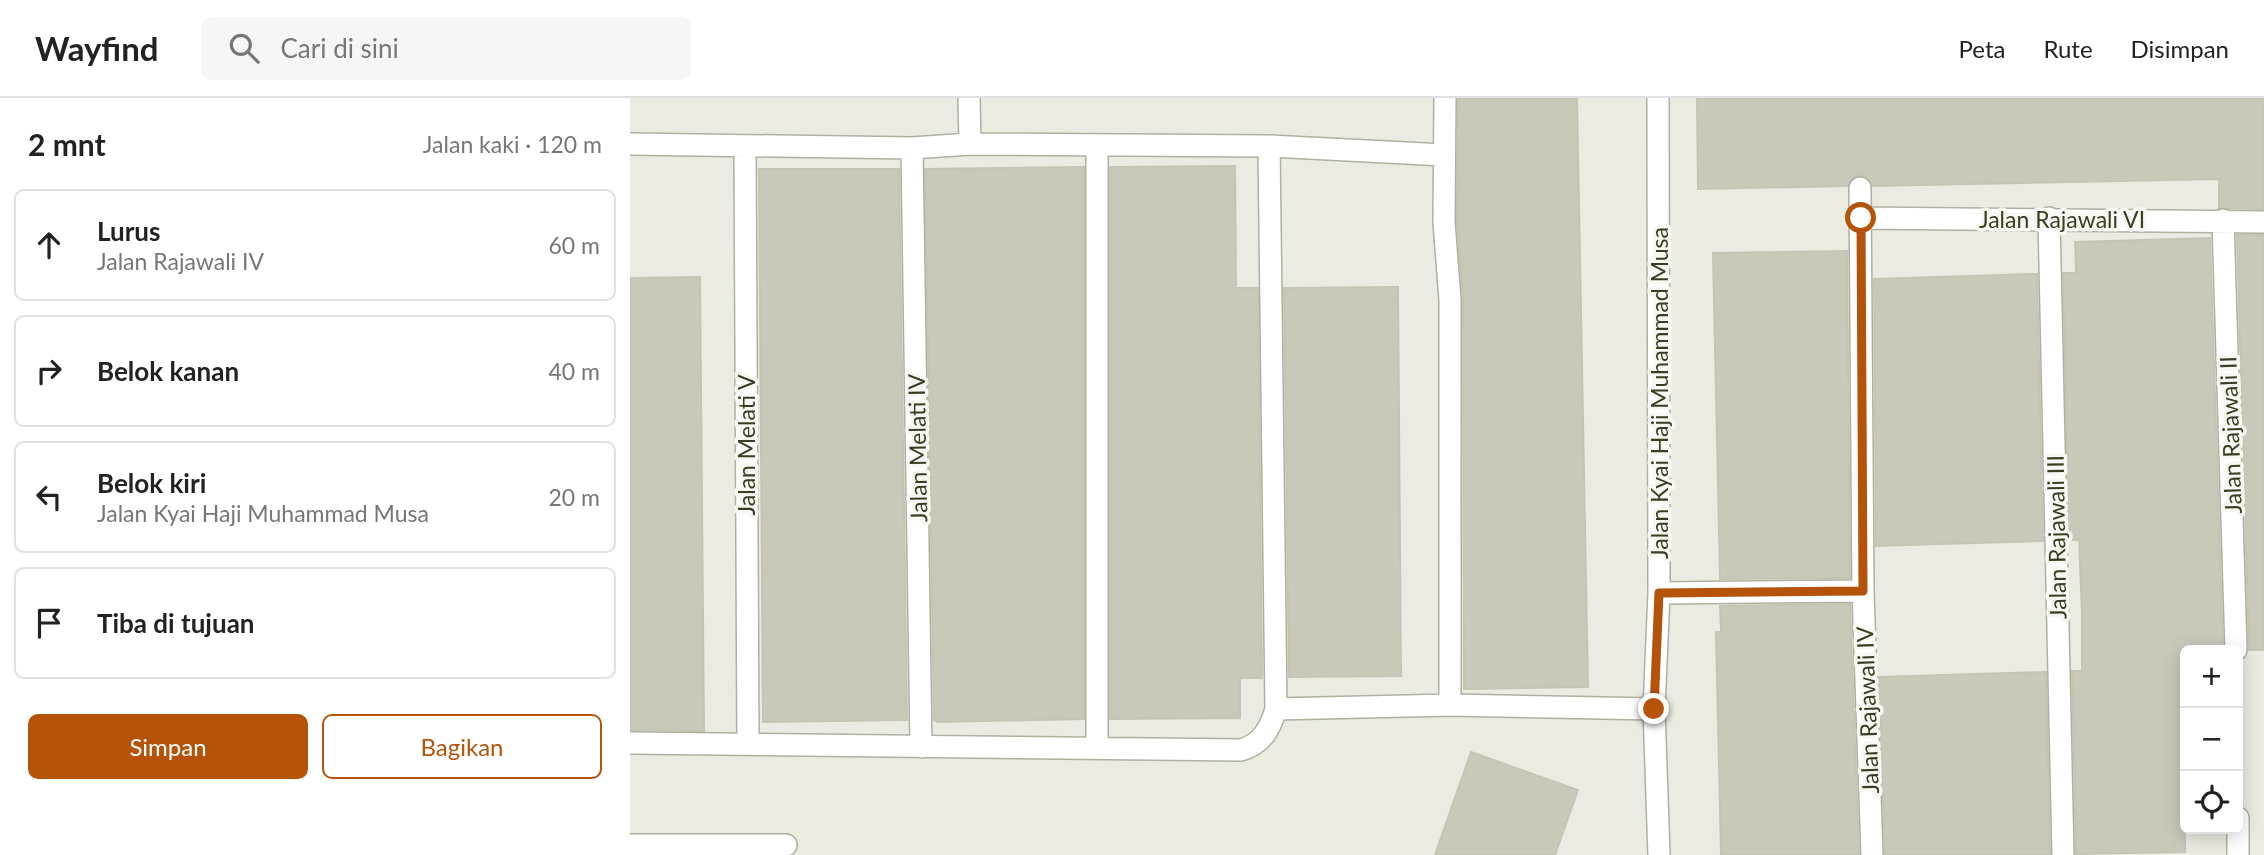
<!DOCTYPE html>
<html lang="id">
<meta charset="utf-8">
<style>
body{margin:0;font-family:Lato,sans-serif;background:#f6f6f6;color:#222}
.controls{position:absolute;right:21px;bottom:21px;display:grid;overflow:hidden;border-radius:10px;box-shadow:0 4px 18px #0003}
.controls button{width:63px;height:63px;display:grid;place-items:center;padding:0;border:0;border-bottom:2px solid #e0e0e0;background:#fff;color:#222;font:35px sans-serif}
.stop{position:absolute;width:21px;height:21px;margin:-16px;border:5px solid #b45309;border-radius:50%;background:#fff}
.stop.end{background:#b45309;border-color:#fff;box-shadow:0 2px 7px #0008}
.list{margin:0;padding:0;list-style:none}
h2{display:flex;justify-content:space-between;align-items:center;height:91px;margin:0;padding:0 28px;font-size:30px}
h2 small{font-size:23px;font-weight:400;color:#767676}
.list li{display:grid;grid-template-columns:46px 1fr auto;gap:21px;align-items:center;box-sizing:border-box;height:112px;margin:0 14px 14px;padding:0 14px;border:2px solid #e0e0e0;border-radius:10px}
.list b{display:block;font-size:26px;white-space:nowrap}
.list p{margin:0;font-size:23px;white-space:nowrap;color:#767676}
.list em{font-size:23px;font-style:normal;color:#767676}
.actions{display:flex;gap:14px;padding:21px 28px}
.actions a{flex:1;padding:16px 0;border:2px solid #b45309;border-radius:10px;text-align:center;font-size:24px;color:#b45309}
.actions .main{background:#b45309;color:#fff}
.icon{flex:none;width:38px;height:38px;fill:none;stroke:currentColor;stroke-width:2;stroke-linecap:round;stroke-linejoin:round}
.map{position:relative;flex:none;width:1634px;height:757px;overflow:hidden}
header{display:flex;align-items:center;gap:42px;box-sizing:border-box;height:98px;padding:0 35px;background:#fff;border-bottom:2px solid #e0e0e0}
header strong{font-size:33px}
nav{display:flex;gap:38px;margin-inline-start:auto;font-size:24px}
.search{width:490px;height:63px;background:#f6f6f6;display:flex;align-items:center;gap:18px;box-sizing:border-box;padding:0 24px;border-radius:10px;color:#767676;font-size:26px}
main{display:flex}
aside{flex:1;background:#fff}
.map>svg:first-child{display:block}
</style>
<header>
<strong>Wayfind</strong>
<div class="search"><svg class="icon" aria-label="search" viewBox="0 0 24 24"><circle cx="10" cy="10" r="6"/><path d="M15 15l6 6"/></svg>Cari di sini</div>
<nav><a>Peta</a><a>Rute</a><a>Disimpan</a></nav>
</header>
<main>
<aside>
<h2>2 mnt<small>Jalan kaki · 120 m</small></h2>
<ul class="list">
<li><svg class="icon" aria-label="ahead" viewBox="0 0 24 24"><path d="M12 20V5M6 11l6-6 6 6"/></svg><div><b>Lurus</b><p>Jalan Rajawali IV</p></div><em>60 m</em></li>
<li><svg class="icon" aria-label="right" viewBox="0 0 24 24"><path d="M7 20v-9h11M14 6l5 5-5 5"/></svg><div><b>Belok kanan</b></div><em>40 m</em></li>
<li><svg class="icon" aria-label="left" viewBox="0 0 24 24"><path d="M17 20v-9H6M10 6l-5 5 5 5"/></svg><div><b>Belok kiri</b><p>Jalan Kyai Haji Muhammad Musa</p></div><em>20 m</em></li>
<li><svg class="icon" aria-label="arrive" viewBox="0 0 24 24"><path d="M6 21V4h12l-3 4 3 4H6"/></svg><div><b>Tiba di tujuan</b></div></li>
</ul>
<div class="actions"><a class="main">Simpan</a><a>Bagikan</a></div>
</aside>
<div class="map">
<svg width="1634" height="757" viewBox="0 0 1634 757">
<rect width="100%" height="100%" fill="#ecebe1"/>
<path fill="#cac8b9" stroke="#c6c5b3" stroke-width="2" d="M828 0H947L958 589 834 591 833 202 827 124Z
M1067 0H1634V111L1589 110V81L1243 88 1237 79 1229 77 1223 79 1217 88 1068 91Z
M605 68 606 190H628L632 580H610V620L480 621V69Z
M454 69V621L308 624 304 622 295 71Z
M129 71H269L277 622 133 624Z
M1607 137H1634V552H1619Z
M1580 140 1593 552H1555V754L1446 756 1442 573H1452V514L1449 442H1439L1433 175H1446L1445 144Z
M1217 153 1220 480 1090 481 1083 155Z
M1407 176 1413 443 1246 448 1244 181Z
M70 179 74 633 0 632V180Z
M768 189 771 578 659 579 654 190Z
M1220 506 1229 757H1091L1086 534H1091L1090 508Z
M1416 574 1420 757H1255L1249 579Z
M841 654 948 692 925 757H805Z"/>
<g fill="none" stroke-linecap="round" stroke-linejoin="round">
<defs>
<path id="street" d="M339 0 340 46
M815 0 814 124 820 202V607
M1028 0 1029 495 1024 611 1029 757
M0 46 282 50 340 46 639 48 814 57
M115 48 118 645
M282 50 291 649
M1230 90 1233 493 1242 757
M1231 120 1634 124
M1419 120 1433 757
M1593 122 1606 552
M1029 495 1233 493
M646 611 820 607 1024 611
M0 645 611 652C632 646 640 631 646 611L639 48
M467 649V47
M1608 720V757
M0 747H156"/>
</defs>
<use href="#street" stroke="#afb0a0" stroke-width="24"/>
<use href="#street" stroke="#fff" stroke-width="21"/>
</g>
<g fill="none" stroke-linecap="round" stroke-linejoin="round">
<path stroke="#b45309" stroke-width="9" d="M1024 611 1029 495 1233 493 1231 120"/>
</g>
<g text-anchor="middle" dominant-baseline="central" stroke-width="7" stroke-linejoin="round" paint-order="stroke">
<g font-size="23" fill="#3a3d21" stroke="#f8f7f2">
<text x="1432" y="121">Jalan Rajawali VI</text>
<text transform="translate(1029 295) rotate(-90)">Jalan Kyai Haji Muhammad Musa</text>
<text transform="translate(1600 337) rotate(-92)">Jalan Rajawali II</text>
<text transform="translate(116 347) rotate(-90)">Jalan Melati V</text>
<text transform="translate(287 350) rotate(-91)">Jalan Melati IV</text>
<text transform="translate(1426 439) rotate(-91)">Jalan Rajawali III</text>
<text transform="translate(1237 612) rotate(-92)">Jalan Rajawali IV</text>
</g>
</g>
</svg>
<div class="controls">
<button>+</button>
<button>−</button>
<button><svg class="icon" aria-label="locate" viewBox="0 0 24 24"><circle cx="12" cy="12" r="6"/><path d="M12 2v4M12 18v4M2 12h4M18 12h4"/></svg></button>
</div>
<div class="stop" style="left:1231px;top:120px"></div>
<div class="stop end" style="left:1024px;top:611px"></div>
</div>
</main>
